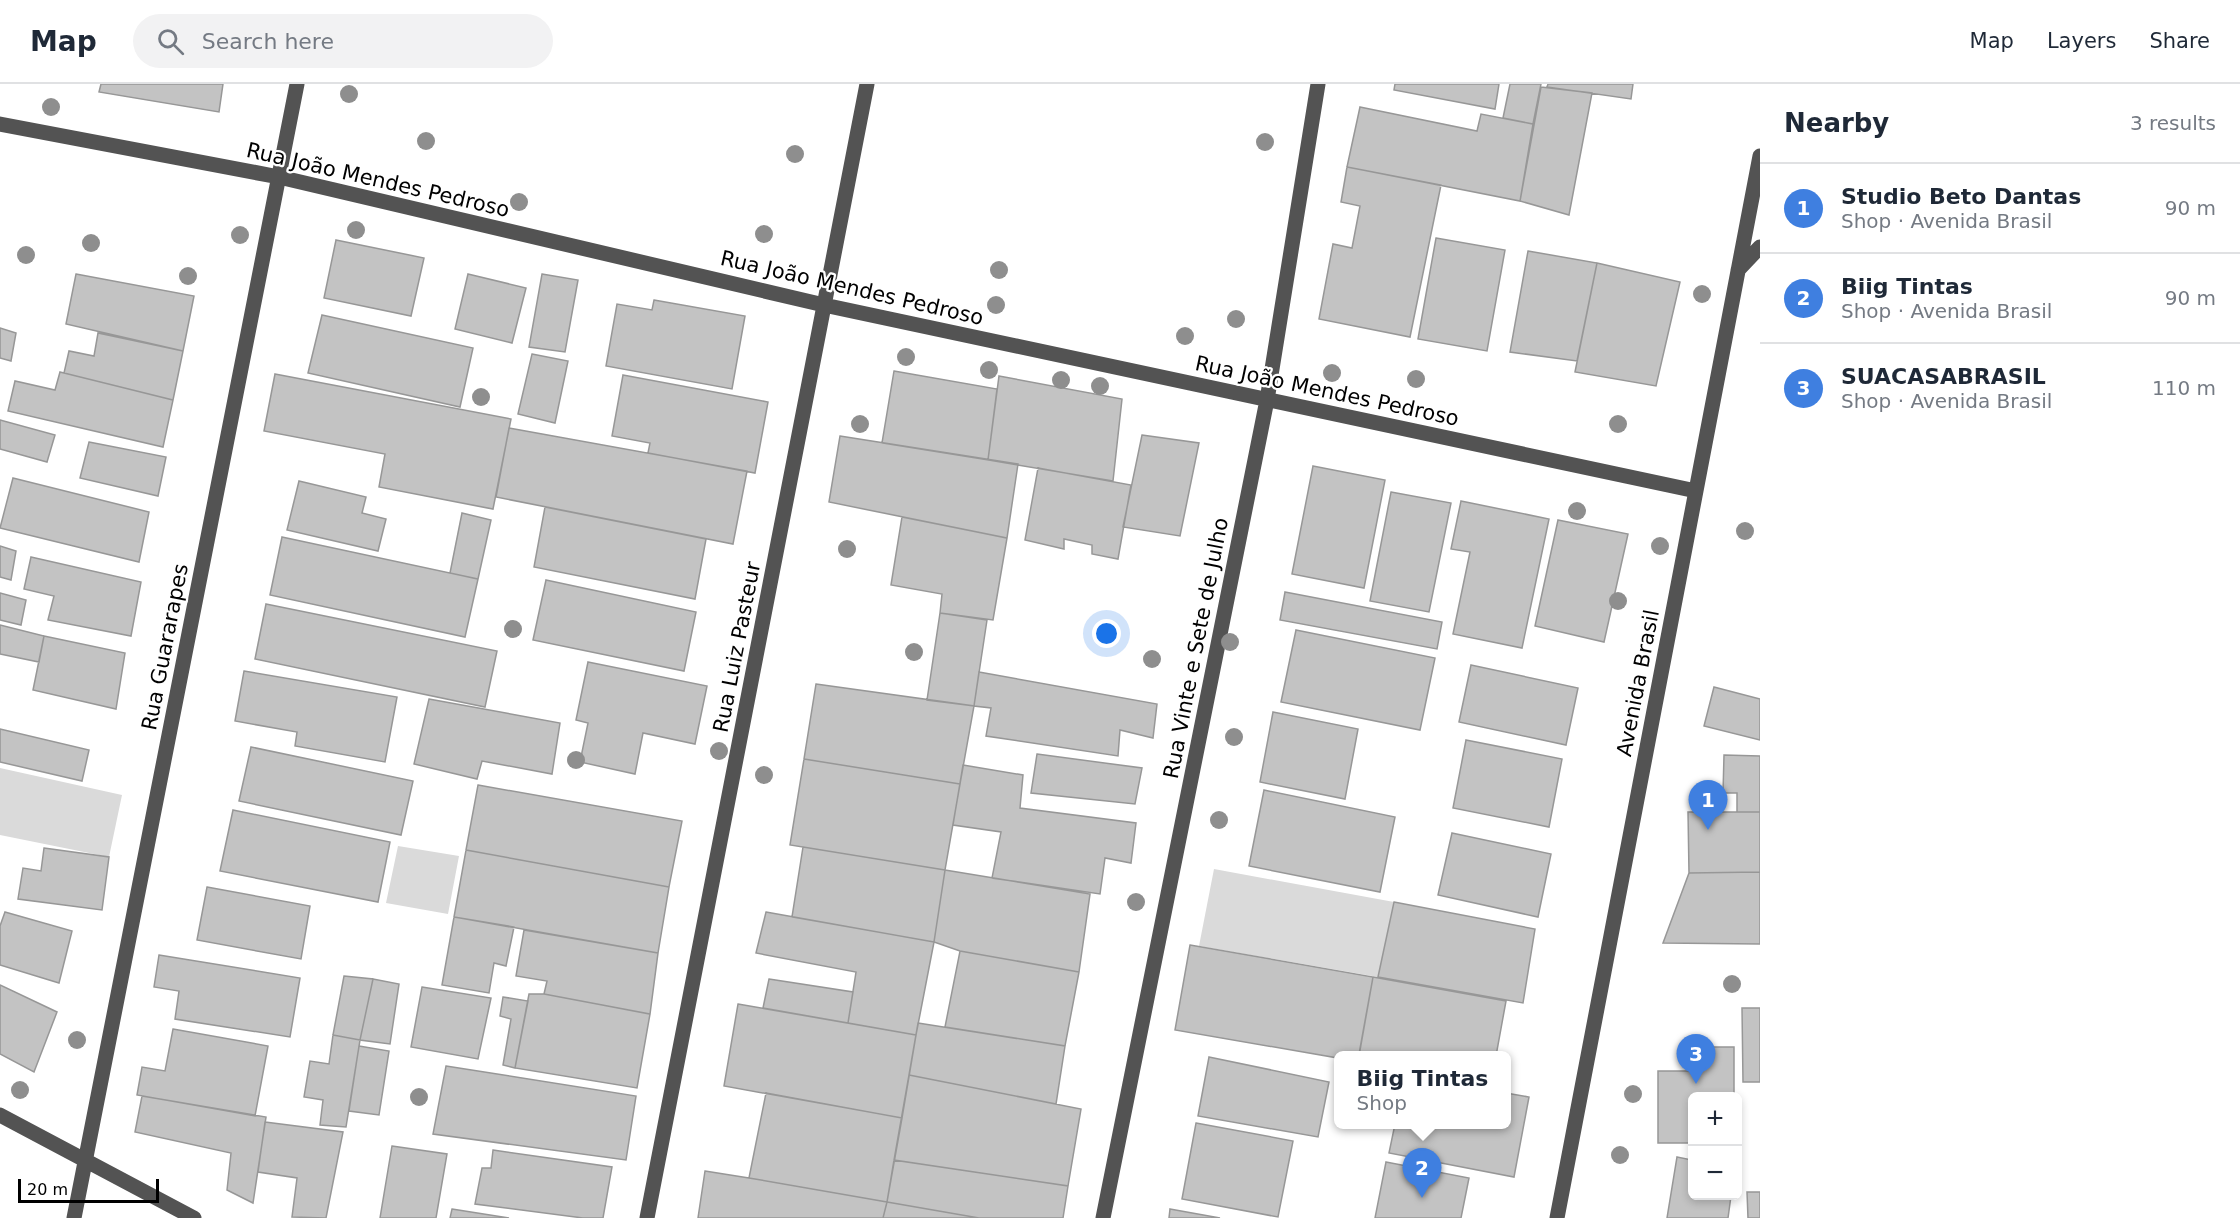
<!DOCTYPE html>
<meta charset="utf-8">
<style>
body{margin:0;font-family:"DejaVu Sans",sans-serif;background:#f2f2f3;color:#1f2937}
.controls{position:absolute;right:18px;bottom:18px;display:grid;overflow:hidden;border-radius:9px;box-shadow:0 3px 9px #0003}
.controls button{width:54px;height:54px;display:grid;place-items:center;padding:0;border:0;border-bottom:2px solid #e0e1e3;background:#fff;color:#1f2937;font:30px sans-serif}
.scale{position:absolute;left:18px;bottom:15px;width:141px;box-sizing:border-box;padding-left:6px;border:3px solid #000;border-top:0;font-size:16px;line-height:21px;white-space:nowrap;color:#000;-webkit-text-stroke:4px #fff;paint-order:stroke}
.you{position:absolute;left:1107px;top:550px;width:21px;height:21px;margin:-15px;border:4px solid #fff;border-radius:50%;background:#1a73e8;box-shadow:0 0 0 9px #1a73e833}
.badge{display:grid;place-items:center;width:39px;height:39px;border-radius:50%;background:#000;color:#fff;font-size:20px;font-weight:700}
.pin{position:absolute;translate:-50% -50px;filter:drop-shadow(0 2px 3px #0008)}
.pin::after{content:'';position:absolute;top:32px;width:21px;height:18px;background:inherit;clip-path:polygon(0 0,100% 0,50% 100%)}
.popup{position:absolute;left:1334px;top:967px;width:177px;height:78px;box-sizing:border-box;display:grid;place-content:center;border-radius:9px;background:#fff;filter:drop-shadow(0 2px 4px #0005);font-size:20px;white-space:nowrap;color:#747a83}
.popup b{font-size:22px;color:#1f2937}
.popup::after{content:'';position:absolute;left:50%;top:100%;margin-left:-12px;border:12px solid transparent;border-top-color:#fff}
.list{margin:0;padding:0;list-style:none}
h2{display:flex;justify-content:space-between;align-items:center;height:78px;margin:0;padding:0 24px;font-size:26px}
h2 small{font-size:20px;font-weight:400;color:#747a83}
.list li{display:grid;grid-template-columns:39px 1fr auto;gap:18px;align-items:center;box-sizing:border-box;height:90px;padding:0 24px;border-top:2px solid #e0e1e3}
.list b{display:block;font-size:22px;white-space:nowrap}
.list p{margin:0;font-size:20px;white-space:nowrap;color:#747a83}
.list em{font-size:20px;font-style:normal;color:#747a83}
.icon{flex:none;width:33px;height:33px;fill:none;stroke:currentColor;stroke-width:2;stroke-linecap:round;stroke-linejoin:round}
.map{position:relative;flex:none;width:1760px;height:1134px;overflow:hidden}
header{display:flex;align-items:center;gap:36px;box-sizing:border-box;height:84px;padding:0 30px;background:#fff;border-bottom:2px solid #e0e1e3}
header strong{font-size:28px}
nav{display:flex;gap:33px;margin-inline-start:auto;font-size:21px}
.search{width:420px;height:54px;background:#f2f2f3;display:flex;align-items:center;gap:15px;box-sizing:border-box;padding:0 21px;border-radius:33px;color:#747a83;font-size:22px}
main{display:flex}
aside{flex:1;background:#fff}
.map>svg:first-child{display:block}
</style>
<header>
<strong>Map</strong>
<div class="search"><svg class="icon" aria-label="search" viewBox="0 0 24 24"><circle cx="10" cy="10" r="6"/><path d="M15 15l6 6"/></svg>Search here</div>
<nav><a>Map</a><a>Layers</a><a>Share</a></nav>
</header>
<main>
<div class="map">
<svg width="1760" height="1134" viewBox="0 0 1760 1134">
<rect width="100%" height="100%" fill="#fff"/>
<path fill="#dadada" d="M0 684 122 711 109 773 0 751Z
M398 762 459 772 448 830 386 819Z
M1214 785 1394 818 1378 893 1199 862Z"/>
<path fill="#c3c3c3" stroke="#979797" stroke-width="1.5" d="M101 0H223L219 28 99 8Z
M1395 0H1499L1495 25 1394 6Z
M1510 0H1541L1533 40 1503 34Z
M1548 0H1633L1631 15 1547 3Z
M1541 3 1592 9 1569 131 1520 117Z
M1360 23 1477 47 1481 30 1533 40 1520 117 1347 83Z
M1347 83 1441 101 1410 253 1319 235 1333 160 1352 164 1360 122 1341 118Z
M1436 154 1505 166 1487 267 1418 255Z
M336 156 424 174 411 232 324 214Z
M1528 167 1597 179 1577 277 1510 268Z
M1597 179 1680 198 1656 302 1575 288Z
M76 190 194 212 183 267 66 240Z
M468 190 526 204 512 259 455 245Z
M542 190 578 196 565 268 529 263Z
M654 216 745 232 732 305 606 282 617 220 652 226Z
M322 231 473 264 460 323 308 289Z
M0 244 16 249 11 277 0 274Z
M98 249 183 267 173 316 64 289 69 267 94 272Z
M532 270 568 277 555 339 518 330Z
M894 287 997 305 988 376 882 359Z
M60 288 173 316 163 363 8 327 15 297 55 306Z
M275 290 511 335 493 425 379 403 385 370 264 347Z
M623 291 768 318 755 389 648 369 650 359 612 352Z
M999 292 1122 315 1113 397 988 376Z
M0 336 55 351 47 378 0 365Z
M509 344 747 387 733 460 496 413Z
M1142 351 1199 359 1180 452 1123 443Z
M840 352 1018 380 1007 454 829 418Z
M89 358 166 373 158 412 80 394Z
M1313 382 1385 396 1364 504 1292 490Z
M1038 384 1131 401 1118 475 1092 470V461L1064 455V465L1025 456Z
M13 394 149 428 139 478 0 444Z
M299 397 366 413 362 429 386 435 378 467 287 446Z
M1391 408 1451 419 1429 528 1370 517Z
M1461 417 1549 435 1522 564 1453 550 1470 468 1451 465Z
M545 423 706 455 695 515 534 483Z
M462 429 491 436 478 495 450 489Z
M902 433 1007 454 993 536 940 529 942 510 891 501Z
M1558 436 1628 450 1604 558 1535 542Z
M282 453 478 495 465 553 270 511Z
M0 462 16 467 11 496 0 493Z
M31 473 141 498 131 552 48 536 54 512 24 505Z
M546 496 696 528 684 587 533 556Z
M1285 508 1442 538 1437 565 1280 536Z
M0 509 26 516 21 541 0 536Z
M266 520 497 567 485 623 255 575Z
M940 529 987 536 974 622 927 616Z
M0 541 44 552 39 578 0 570Z
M1296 546 1435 574 1420 646 1281 618Z
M44 552 125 569 116 625 33 606Z
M588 578 707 602 695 660 643 649 635 690 580 678 588 639 576 636Z
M1471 581 1578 604 1566 661 1459 638Z
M244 587 397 613 385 678 295 662 297 648 235 637Z
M979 588 1157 620 1153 654 1120 646 1118 672 986 652 991 624 974 622Z
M816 600 974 622 960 700 804 675Z
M1714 603 1760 615V656L1704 642Z
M429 615 560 639 552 690 482 677 477 695 414 680Z
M1273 628 1358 645 1345 715 1260 698Z
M0 645 89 666 82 697 0 678Z
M1466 656 1562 675 1549 743 1453 724Z
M251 663 413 697 401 751 239 717Z
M1037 670 1142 684 1135 720 1031 709Z
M1724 671 1760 672V728H1737V709H1723Z
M804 675 960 700 945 786 790 761Z
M963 681 1023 691 1020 724 1136 739 1131 779 1105 774 1100 810 992 794 1001 748 953 741Z
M478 701 682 737 669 803 466 766Z
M1264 706 1395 733 1380 808 1249 782Z
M233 726 390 758 378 818 220 787Z
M1688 728H1760V788L1689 789Z
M1452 749 1551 770 1538 833 1438 811Z
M803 763 945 786 934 858 792 833Z
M44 764 109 773 102 826 18 815 23 784 41 787Z
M466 766 669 803 658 869 454 833Z
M945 786 1090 810 1079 888 960 867 934 858Z
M1760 788V860L1663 859 1689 789Z
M207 803 310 822 301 875 197 856Z
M1394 818 1535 845 1523 919 1378 893Z
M5 828 72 847 59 899 0 881V842Z
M766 828 934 858 916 951 848 939 856 888 756 869Z
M454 833 514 843 506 882 494 879 489 909 442 901Z
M524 846 658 869 650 930 544 910 547 897 516 892Z
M1190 861 1373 893 1359 972H1338V974L1175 946Z
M960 867 1079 888 1065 962 945 943Z
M159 871 300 894 290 953 175 935 179 907 154 903Z
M344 892 373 895 360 956 333 951Z
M1373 893 1506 917 1496 972 1359 970Z
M373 895 399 900 390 960 360 956Z
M769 895 853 908 848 939 763 924Z
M0 901 57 928 34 988 0 970Z
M422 903 491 914 478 975 411 963Z
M529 910H544L650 930 637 1004 515 984Z
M503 913 528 917 515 984 503 981 511 935 500 932Z
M738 920 916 951 902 1034 724 1002Z
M1742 924H1760V998H1743Z
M918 939 1065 962 1056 1020 909 991Z
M173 945 268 962 255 1032 137 1011 142 983 165 987Z
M333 951 360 956 346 1043 320 1041 323 1016 304 1013 310 977 329 980Z
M359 962 389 967 379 1031 349 1027Z
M1689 963H1734V1012H1692V1059H1658V987H1689Z
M1209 973 1329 998 1318 1053 1198 1032Z
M446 982 636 1012 626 1076 433 1050Z
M909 991 1081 1025 1068 1102 894 1076Z
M766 1009 902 1034 887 1118 749 1094Z
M1506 1009 1529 1013 1514 1093 1389 1069 1395 1040H1506Z
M142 1012 266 1033 253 1119 227 1106 231 1069 135 1048Z
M265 1038 343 1048 326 1134 292 1133 297 1094 258 1088Z
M1196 1039 1293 1057 1278 1133 1182 1115Z
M392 1062 447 1070 436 1134H380Z
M493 1066 612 1083 603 1134H583L475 1120 482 1084H491Z
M1677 1073 1692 1076V1112H1731L1728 1134H1667Z
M894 1076 1068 1102 1063 1134H979L887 1118Z
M1386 1078 1469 1094 1461 1134H1375Z
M705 1087 749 1094 887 1118 883 1134H698Z
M1747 1108H1760V1134H1748Z
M887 1118 979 1134H883Z
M452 1125 509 1134H450Z
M1170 1125 1220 1134H1169Z"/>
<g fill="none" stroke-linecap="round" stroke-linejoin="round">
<path stroke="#535353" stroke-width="15" d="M0 40 279 93 824 221 1696 407
M1738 186 1760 163
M0 1031 194 1134
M74 1134 297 0
M647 1134 867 0
M1103 1134 1267 316 1318 0
M1557 1134 1760 72"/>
</g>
<g fill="#8e8e8e">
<circle cx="349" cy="10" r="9"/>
<circle cx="51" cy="23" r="9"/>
<circle cx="426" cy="57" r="9"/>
<circle cx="1265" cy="58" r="9"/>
<circle cx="795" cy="70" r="9"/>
<circle cx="519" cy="118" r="9"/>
<circle cx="356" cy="146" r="9"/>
<circle cx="764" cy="150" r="9"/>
<circle cx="240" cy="151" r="9"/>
<circle cx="91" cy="159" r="9"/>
<circle cx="26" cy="171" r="9"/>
<circle cx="999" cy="186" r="9"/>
<circle cx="188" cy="192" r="9"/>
<circle cx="1702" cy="210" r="9"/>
<circle cx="996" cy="221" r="9"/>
<circle cx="1236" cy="235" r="9"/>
<circle cx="1185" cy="252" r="9"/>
<circle cx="906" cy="273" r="9"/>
<circle cx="989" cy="286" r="9"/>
<circle cx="1332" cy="289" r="9"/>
<circle cx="1416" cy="295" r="9"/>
<circle cx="1061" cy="296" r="9"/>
<circle cx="1100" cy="302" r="9"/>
<circle cx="481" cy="313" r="9"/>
<circle cx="860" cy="340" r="9"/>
<circle cx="1618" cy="340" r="9"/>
<circle cx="1577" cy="427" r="9"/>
<circle cx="1745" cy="447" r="9"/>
<circle cx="1660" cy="462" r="9"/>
<circle cx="847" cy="465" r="9"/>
<circle cx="1618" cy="517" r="9"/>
<circle cx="513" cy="545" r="9"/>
<circle cx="1230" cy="558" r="9"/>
<circle cx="914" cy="568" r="9"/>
<circle cx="1152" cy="575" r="9"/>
<circle cx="1234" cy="653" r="9"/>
<circle cx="719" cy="667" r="9"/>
<circle cx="576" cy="676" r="9"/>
<circle cx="764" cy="691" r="9"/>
<circle cx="1219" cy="736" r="9"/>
<circle cx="1136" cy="818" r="9"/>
<circle cx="1732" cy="900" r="9"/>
<circle cx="77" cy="956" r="9"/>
<circle cx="20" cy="1006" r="9"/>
<circle cx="1633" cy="1010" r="9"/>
<circle cx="419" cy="1013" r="9"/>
<circle cx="1620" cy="1071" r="9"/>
</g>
<g text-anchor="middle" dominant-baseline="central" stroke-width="4.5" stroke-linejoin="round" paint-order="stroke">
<g font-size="21" fill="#000" stroke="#fff">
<text transform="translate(378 96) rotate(13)">Rua João Mendes Pedroso</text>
<text transform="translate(852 204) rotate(13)">Rua João Mendes Pedroso</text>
<text transform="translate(1327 307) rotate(12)">Rua João Mendes Pedroso</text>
<text transform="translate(165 563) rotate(-79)">Rua Guararapes</text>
<text transform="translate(737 563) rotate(-79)">Rua Luiz Pasteur</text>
<text transform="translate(1196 564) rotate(-79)">Rua Vinte e Sete de Julho</text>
<text transform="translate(1638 599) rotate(-79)">Avenida Brasil</text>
</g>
</g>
</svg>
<div class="controls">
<button>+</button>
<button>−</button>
</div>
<div class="scale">20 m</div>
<div class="you"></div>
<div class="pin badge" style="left:1708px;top:746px;background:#3f7fe0">1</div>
<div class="pin badge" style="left:1422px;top:1114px;background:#3f7fe0">2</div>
<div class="popup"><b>Biig Tintas</b>Shop</div>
<div class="pin badge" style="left:1696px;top:1000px;background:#3f7fe0">3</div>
</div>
<aside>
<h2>Nearby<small>3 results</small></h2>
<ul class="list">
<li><span class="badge" style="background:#3f7fe0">1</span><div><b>Studio Beto Dantas</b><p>Shop · Avenida Brasil</p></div><em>90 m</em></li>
<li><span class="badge" style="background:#3f7fe0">2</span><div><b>Biig Tintas</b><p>Shop · Avenida Brasil</p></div><em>90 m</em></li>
<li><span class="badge" style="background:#3f7fe0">3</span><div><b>SUACASABRASIL</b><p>Shop · Avenida Brasil</p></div><em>110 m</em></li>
</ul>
</aside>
</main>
